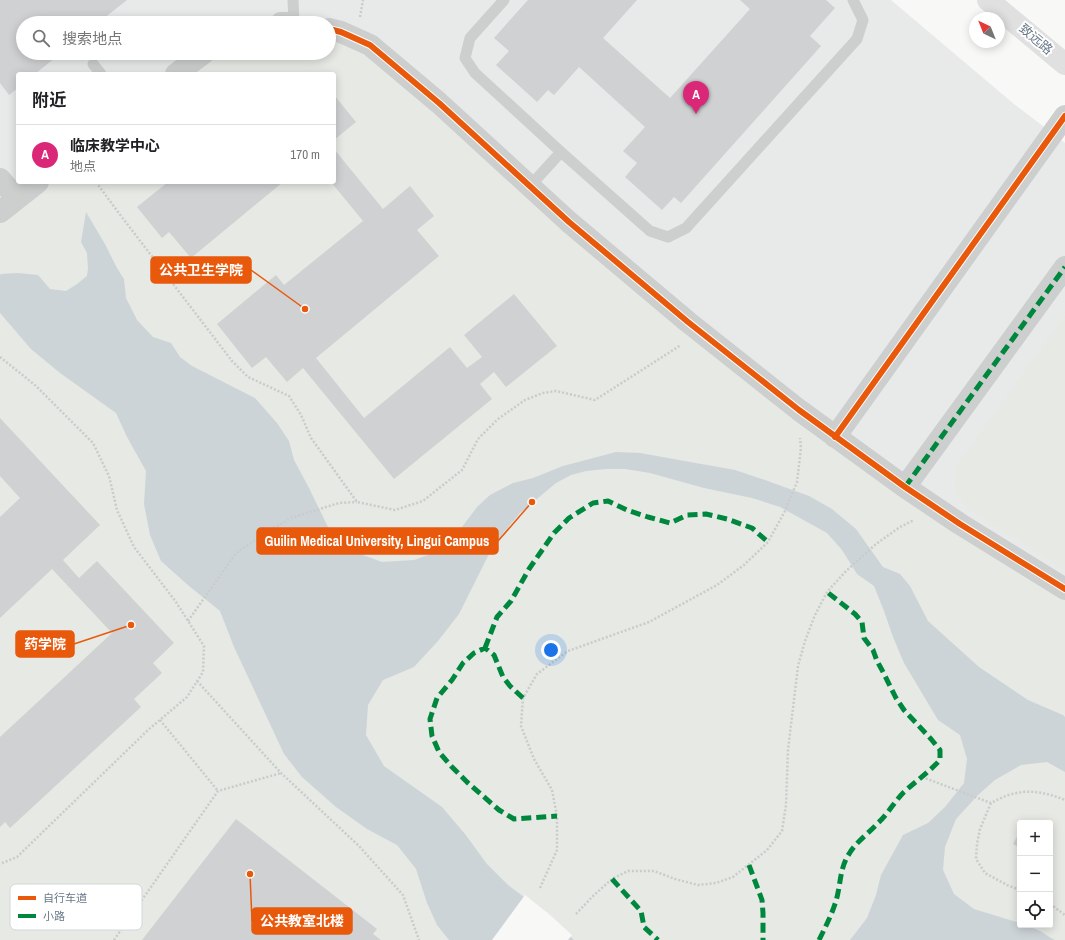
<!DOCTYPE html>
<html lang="zh">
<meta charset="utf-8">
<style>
body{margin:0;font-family:"Archivo Narrow","Noto Sans SC",sans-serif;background:#f2f2f2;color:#202124}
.controls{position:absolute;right:12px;bottom:12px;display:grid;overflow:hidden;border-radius:4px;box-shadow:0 2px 10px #0003}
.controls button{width:36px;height:36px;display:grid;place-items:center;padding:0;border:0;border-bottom:1px solid #e0e0e0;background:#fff;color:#202124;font:20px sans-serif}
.compass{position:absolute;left:969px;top:12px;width:36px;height:36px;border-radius:50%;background:#fff;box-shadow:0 2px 10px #0003;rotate:317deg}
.you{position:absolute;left:551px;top:650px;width:14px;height:14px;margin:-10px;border:3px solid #fff;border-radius:50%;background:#1a73e8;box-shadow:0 0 0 6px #1a73e833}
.badge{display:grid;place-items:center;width:26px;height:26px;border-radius:50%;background:#db2777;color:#fff;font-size:13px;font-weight:700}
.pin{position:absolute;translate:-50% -33px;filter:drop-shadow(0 1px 2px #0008)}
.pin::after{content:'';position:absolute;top:21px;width:14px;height:12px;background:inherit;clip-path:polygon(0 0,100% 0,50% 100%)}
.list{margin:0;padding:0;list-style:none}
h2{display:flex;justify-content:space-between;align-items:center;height:52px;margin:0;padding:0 16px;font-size:17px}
h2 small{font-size:13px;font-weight:400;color:#757577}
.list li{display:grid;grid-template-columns:26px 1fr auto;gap:12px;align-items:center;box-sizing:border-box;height:60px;padding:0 16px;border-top:1px solid #e0e0e0}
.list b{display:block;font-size:15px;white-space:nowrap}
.list p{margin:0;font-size:13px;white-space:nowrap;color:#757577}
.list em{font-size:13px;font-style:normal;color:#757577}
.icon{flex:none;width:22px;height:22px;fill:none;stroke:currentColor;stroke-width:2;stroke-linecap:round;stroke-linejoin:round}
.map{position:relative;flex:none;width:1065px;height:940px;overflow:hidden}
.search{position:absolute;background:#fff;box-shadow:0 2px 10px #0003;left:16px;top:16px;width:320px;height:44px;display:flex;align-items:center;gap:10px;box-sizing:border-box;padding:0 14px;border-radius:22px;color:#757577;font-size:15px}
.panel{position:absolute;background:#fff;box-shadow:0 2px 10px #0003;left:16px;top:72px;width:320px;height:112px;border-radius:4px}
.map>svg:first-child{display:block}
</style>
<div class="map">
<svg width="1065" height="940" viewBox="0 0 1065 940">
<rect width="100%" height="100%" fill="#f8f8f7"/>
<path fill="#e8e9e9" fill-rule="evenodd" d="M0 0H891L1014 104 1065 143V940H0ZM23 23H329V53H23ZM18 74H334V182H18ZM1020 823H1050V925H1020Z"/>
<path fill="#e6e9e4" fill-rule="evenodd" d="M329 29 341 32 688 322 1065 589V940H0V212L38 182H334V74H176L204 53H329ZM1020 823H1050V925H1020Z
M1065 316V570L967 508 954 488 958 464Z"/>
<path fill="#cdd4d8" d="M86 212 105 244 117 268 124 279 126 298 137 320 153 337 171 343 180 357 192 366 255 398 277 423 289 441 294 460 309 488 328 527 346 544 363 555 382 562 414 560 439 551 453 539 477 507 490 495 513 483 533 478 563 466 616 452 640 453 735 470 765 480 809 496 832 509 856 529 883 567 900 574 910 586 928 621 979 667 1028 700 1063 715 1065 717V772L1047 762 1021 765 995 780 978 795 956 819 945 847 943 870 954 894 974 909 1020 923V925C1033 925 1044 934 1055 940H850L867 918 876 895 881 875 903 835 928 823 945 807 964 783 967 759 960 735 938 720 904 663 893 637 884 611 874 586 857 574 842 550 827 533 780 507 752 498 704 488 650 473 625 469H606L586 471 571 475 556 483 520 513 504 532 488 556 459 614 438 641 414 667 383 680 368 705 366 735 384 766 442 807 465 834 487 864 508 885 548 915 574 940H449L437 925 427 903 416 869 397 845 367 829 336 807 302 777 284 754 234 647 220 611 189 586 161 561 150 535 144 504 146 471 127 437 116 413 60 373 31 349 0 313V275L1 274 18 273 38 275 50 289 66 291 77 284 87 276 88 268 87 253 81 242Z"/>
<path fill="#f8f8f7" d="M525 895 549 914 572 935 568 940H492Z"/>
<path fill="#d0d1d2" d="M0 0H127L98 23H23V53H61L35 74H18V88L9 95 0 83Z
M528 0H637L603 38 670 98 750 9 740 0H826L835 8 810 36 821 46 681 203 674 197 662 210 625 177 637 163 623 151 645 127 579 67 554 95 548 90 537 102 496 65 509 51 494 38Z
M334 95 356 122 334 140Z
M334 149 383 209 410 186 434 216 417 230 439 256 316 358 364 418 450 347 467 368 482 357 464 335 514 294 557 346 506 387 494 372 480 384 492 399 394 479 303 368 287 382 266 357 252 368 217 324 276 275 284 285 363 221 331 182H334Z
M168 182H283L191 258 169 232 162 238 137 207Z
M0 418 100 525 63 560 79 578 97 561 174 643 153 663 162 673 134 699 141 707 10 828 5 822 0 827V737L112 633 52 569 0 618V517L20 498 0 476Z
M236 819 377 929 373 934 381 940H142Z
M1020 831V848L1013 844Z"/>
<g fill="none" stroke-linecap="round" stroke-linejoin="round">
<path stroke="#cacbcc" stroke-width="2.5" stroke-dasharray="2 2" stroke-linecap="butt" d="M360 17 363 0
M96 182 118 212 232 361 248 377 289 396 301 415 311 438 357 502 395 510 423 501 462 470 478 439 498 419 525 400 543 393 556 391 595 400 681 345
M0 357 36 386 93 443 109 476 117 510 134 547 176 602 204 646 203 672 187 697 148 730 17 857 0 864
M188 621 236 553 267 532 291 518 339 503 357 502
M197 681 281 773 359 846 403 895 419 940
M160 720 218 791
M922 777 991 803C997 800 1004 796 1012 794 1030 789 1048 793 1065 800
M991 803 980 829 977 844 976 859 985 873 1007 885 1020 890
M540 888 557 850V816L552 790 534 759 521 726 523 698 537 674 568 651 649 622 717 585 744 565 768 542 785 511 797 482 801 448 800 438
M1050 904 1065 915
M576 914 593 896 612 879 628 871H654L675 879 698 885 716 883 733 877 767 850 782 831 786 805 788 750 798 666 805 641 815 615 827 592 846 571 876 544 900 527 914 520
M114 940 218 791 281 773"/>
<path stroke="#cdcece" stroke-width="11" d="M293 0 294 23
M504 0 470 38 465 58 475 73 561 152 650 231 668 237 686 228 857 39 863 20 853 0
M93 64 101 74
M530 186 561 152"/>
<path stroke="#cdcece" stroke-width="22" d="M281 23H289
M329 29 341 32 370 45 439 103 569 222 688 322 799 410 905 487 960 524 1065 589
M176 74 204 53
M0 179 17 198
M0 212 38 182
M835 437 1065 116
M905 487 1065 267"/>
<path stroke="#e0e0e1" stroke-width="22" d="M988 0 1065 64"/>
<path stroke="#00873e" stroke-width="5" stroke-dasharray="10 5" stroke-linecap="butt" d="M905 487 1065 267
M485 648 497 617 511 601 529 569 554 533 569 518 593 503 608 501 627 510 648 517 670 523 687 515 706 514 727 519 752 528 768 542
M523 698 510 686 503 677 494 655 485 648 474 653 463 663 452 680 437 698 430 719 432 736 439 752 451 766 467 782 499 810 514 819 557 816
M749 865 762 900 763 913V940
M612 879 641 911 644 927 658 940
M819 940C825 928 831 916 835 904 841 887 839 869 849 854 856 842 869 833 878 823 888 814 894 802 904 792 916 781 929 772 940 760V750L931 739 904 710 896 698 882 670 877 661 873 650 864 638 862 622 855 614 827 592"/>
<defs>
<path id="cycleway" d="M329 29 341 32 370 45 439 103 569 222 688 322 799 410 905 487 960 524 1065 589
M835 437 1065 116"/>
</defs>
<use href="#cycleway" stroke="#fff" stroke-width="8"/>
<use href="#cycleway" stroke="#e8590c" stroke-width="6"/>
</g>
<g text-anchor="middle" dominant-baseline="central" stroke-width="4" stroke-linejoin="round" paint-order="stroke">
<g font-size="13" fill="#687787" stroke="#fff">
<text transform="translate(1036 39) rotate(40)">致远路</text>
</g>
</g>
<rect x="10" y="884" width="132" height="46" rx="6" fill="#fff" stroke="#d2d6db" stroke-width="1"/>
<rect x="18" y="896" width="18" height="4" fill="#e8590c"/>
<rect x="18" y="914" width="18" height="4" fill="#00873e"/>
<g font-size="11" fill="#687787">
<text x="43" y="902">自行车道</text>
<text x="43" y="920">小路</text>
</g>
<path fill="none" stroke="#e8590c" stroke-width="1.5" d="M305 309L251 270M532 502L498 541M131 625L74 644M250 874L252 921"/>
<g fill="#e8590c" stroke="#fff" stroke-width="1.5">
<circle cx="305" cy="309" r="4"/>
<circle cx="532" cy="502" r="4"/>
<circle cx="131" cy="625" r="4"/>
<circle cx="250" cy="874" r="4"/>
</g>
<g fill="#e8590c" stroke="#e8590c" stroke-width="1.5">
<rect x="151" y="257" width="100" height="26" rx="4"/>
<rect x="257" y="528" width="241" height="26" rx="4"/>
<rect x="16" y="631" width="58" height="26" rx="4"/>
<rect x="252" y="908" width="100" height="26" rx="4"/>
</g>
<g font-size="14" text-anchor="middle" font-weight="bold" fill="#fff">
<text x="201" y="275">公共卫生学院</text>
<text x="377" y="546">Guilin Medical University, Lingui Campus</text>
<text x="45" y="649">药学院</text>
<text x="302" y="926">公共教室北楼</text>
</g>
</svg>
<div class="controls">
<button>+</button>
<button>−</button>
<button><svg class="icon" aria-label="locate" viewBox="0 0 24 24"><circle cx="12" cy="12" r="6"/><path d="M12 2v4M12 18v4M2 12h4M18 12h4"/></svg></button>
</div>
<svg class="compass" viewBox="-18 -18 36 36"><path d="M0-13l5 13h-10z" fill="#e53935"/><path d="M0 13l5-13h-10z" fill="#757577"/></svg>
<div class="you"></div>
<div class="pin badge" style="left:696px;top:114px">A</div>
<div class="search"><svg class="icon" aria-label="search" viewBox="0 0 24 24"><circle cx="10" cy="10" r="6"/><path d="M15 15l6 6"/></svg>搜索地点</div>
<section class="panel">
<h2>附近<small></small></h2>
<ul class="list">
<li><span class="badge">A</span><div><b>临床教学中心</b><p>地点</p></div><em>170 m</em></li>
</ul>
</section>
</div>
